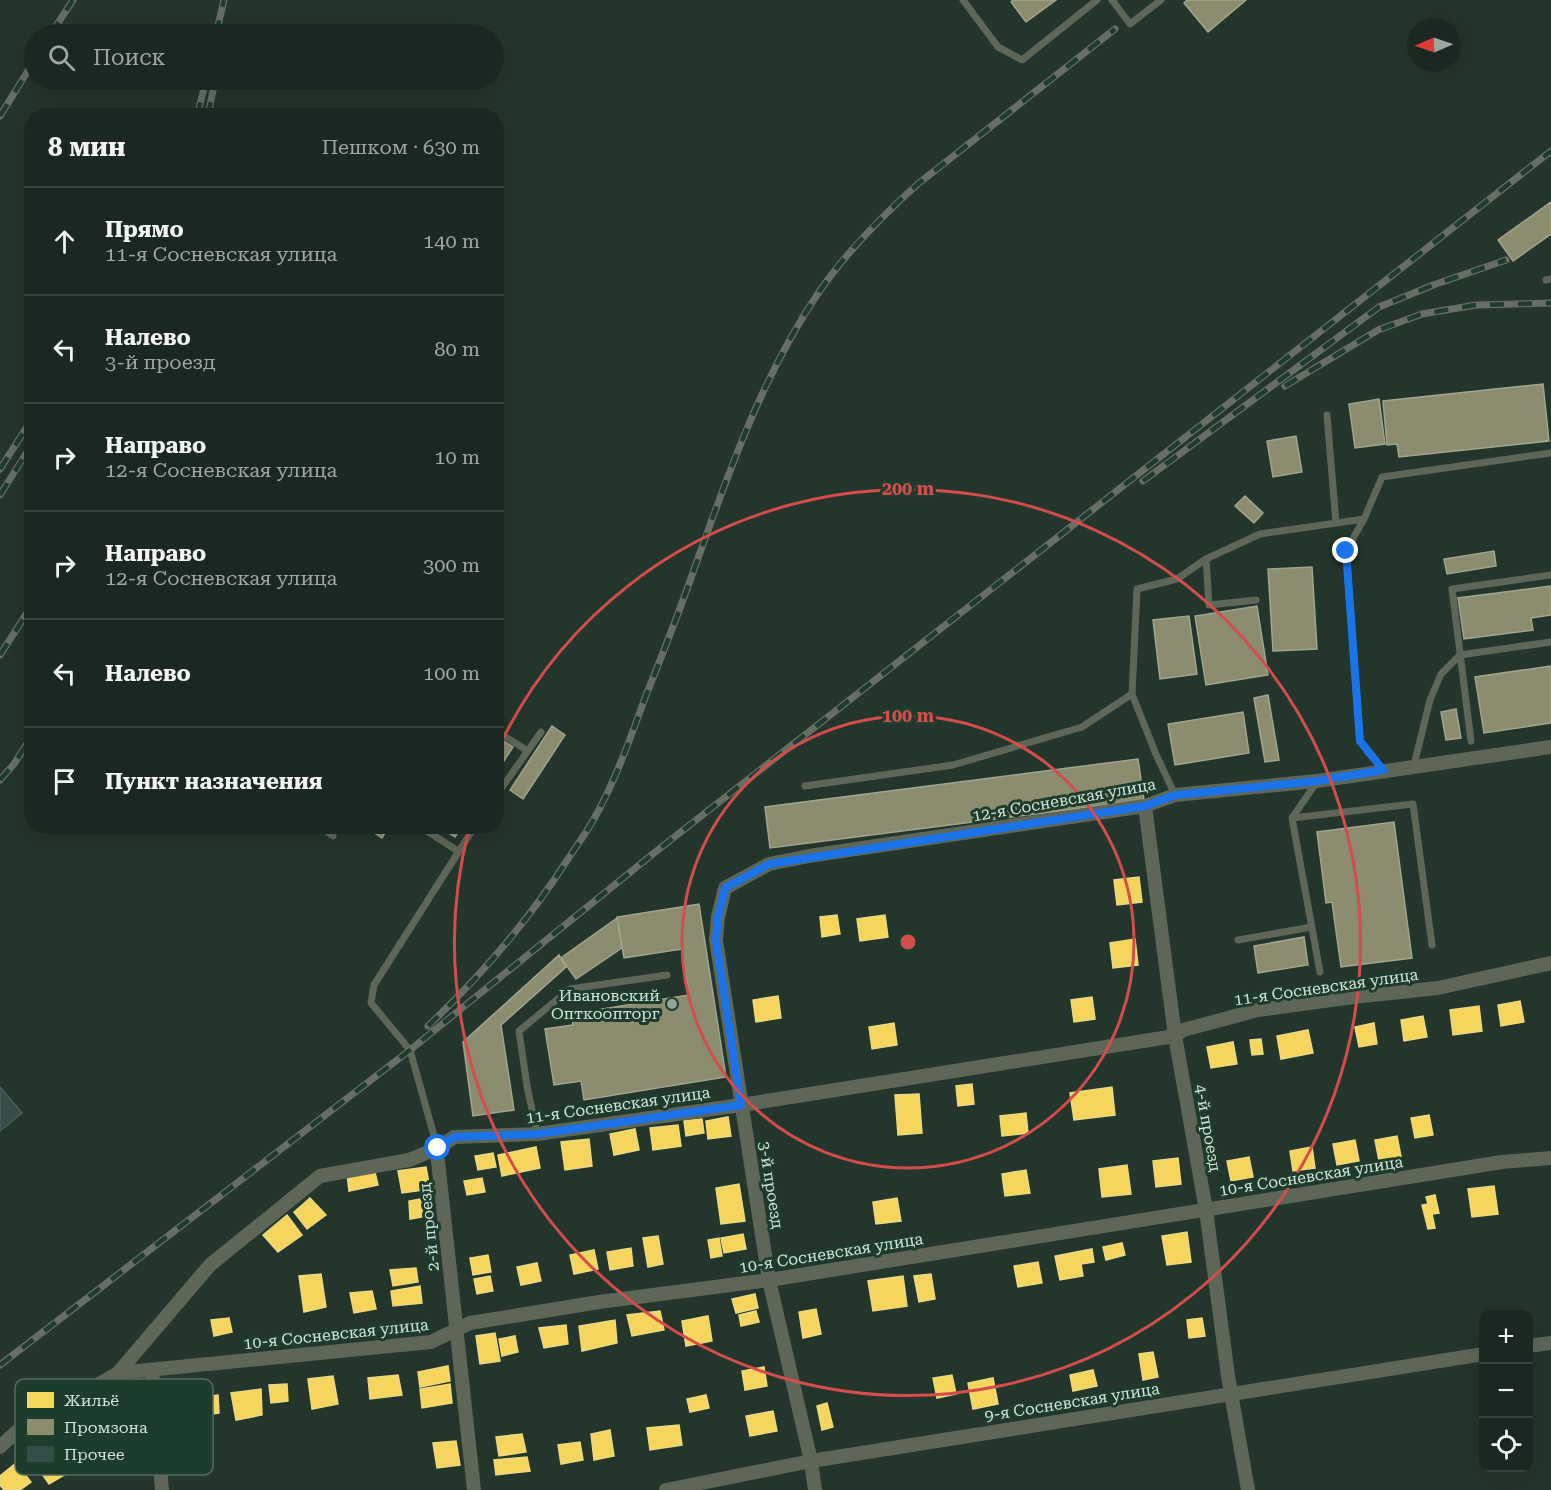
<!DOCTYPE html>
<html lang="ru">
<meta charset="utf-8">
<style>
body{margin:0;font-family:"Roboto Serif",serif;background:#28342e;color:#f1f3f6}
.controls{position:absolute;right:18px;bottom:18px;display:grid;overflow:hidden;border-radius:12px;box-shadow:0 6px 24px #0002}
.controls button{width:54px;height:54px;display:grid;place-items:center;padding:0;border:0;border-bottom:2px solid #39443f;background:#1b2821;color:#f1f3f6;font:30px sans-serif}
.compass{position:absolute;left:1407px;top:18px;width:54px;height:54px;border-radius:50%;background:#1b2821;box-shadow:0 6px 24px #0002;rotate:268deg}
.stop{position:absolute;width:18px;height:18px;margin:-14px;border:4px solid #1a73e8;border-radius:50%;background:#fff}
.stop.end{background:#1a73e8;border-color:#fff;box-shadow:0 2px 6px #0008}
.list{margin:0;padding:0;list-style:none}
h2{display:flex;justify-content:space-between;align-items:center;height:78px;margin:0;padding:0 24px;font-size:26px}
h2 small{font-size:20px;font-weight:400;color:#a0a6a5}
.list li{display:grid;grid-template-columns:39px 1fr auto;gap:18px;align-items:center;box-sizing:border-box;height:108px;padding:0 24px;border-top:2px solid #39443f}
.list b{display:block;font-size:22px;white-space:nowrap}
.list p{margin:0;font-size:20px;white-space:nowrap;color:#a0a6a5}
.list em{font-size:20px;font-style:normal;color:#a0a6a5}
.icon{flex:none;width:33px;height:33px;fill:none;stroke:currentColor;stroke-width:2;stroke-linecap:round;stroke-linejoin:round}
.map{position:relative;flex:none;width:1551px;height:1490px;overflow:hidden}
.search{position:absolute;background:#1b2821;box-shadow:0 6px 24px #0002;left:24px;top:24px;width:480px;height:66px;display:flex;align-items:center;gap:15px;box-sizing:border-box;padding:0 21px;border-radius:33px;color:#a0a6a5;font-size:22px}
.panel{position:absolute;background:#1b2821;box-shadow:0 6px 24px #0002;left:24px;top:108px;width:480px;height:726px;border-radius:24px}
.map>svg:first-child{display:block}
</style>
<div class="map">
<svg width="1551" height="1490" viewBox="0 0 1551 1490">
<rect width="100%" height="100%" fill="#24352c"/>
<path fill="#f6d55c" stroke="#ebd981" stroke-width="1.5" d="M1139 877 1142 902 1117 905 1114 880Z
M837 915 840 934 822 937 820 917Z
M885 915 888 937 860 941 857 919Z
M1135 939 1138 965 1113 968 1110 943Z
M778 996 781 1018 756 1022 753 1000Z
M1092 997 1095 1019 1074 1022 1071 1000Z
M1520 1001 1524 1022 1501 1026 1498 1005Z
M1479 1006 1482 1031 1453 1035 1450 1010Z
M1423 1016 1427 1037 1404 1041 1401 1020Z
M894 1023 897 1045 872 1049 869 1027Z
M1374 1023 1377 1044 1359 1047 1355 1027Z
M1308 1030 1313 1053 1281 1059 1277 1036Z
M1261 1039 1263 1054 1252 1055 1250 1040Z
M1233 1042 1237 1064 1211 1068 1207 1047Z
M972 1084 974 1104 958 1106 956 1086Z
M1112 1087 1115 1115 1074 1120 1070 1093Z
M919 1094 922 1133 898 1135 895 1095Z
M1026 1113 1028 1133 1002 1136 1000 1116Z
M1429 1115 1433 1135 1415 1138 1411 1118Z
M728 1117 731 1136 708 1139 706 1121Z
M702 1119 704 1133 686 1136 684 1121Z
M678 1125 681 1146 653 1150 650 1128Z
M635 1129 639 1150 614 1155 610 1134Z
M1397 1136 1401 1157 1379 1161 1375 1140Z
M589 1139 592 1166 565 1170 561 1142Z
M1355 1140 1359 1161 1337 1165 1333 1144Z
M536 1147 540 1168 502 1176 498 1155Z
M1312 1147 1315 1168 1293 1171 1290 1151Z
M493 1153 496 1167 478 1170 475 1156Z
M1249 1157 1253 1177 1231 1181 1227 1161Z
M1178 1158 1181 1184 1156 1187 1153 1161Z
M1127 1165 1131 1194 1102 1197 1099 1169Z
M426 1167 430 1189 402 1193 398 1171Z
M374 1168 378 1185 349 1191 347 1174Z
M1026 1170 1030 1193 1005 1196 1002 1174Z
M482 1178 485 1192 467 1195 464 1181Z
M739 1184 745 1221 721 1224 716 1188Z
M1494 1186 1498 1214 1472 1217 1468 1189Z
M1435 1195 1439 1213 1432 1214 1435 1228 1428 1229 1422 1205 1428 1204 1426 1197Z
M432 1197 433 1215 410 1219 409 1201Z
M310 1198 326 1215 307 1229 294 1212Z
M897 1198 901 1221 876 1224 873 1202Z
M287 1215 302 1235 278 1252 263 1235Z
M1187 1232 1191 1262 1167 1265 1162 1236Z
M743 1234 746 1249 724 1253 721 1238Z
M658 1236 663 1264 648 1267 643 1238Z
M719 1238 722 1256 711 1258 708 1240Z
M1122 1243 1125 1255 1106 1260 1103 1247Z
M631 1248 633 1266 610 1270 607 1252Z
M1092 1249 1094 1262 1081 1264 1083 1276 1060 1280 1055 1256Z
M594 1250 598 1269 574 1274 570 1255Z
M488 1255 491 1272 473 1275 470 1258Z
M1038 1262 1042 1283 1018 1287 1014 1266Z
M537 1263 541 1281 521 1285 517 1267Z
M416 1268 418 1282 393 1286 390 1270Z
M321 1274 326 1307 304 1312 299 1276Z
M931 1274 935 1299 919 1302 914 1276Z
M490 1276 493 1291 477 1294 474 1279Z
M903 1276 907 1306 873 1311 868 1281Z
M420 1286 422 1303 393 1306 391 1291Z
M372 1291 376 1309 354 1313 350 1293Z
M755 1294 758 1308 736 1313 732 1299Z
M816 1309 821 1334 803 1338 799 1312Z
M660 1311 664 1330 632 1336 627 1315Z
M756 1311 759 1322 741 1326 739 1315Z
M708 1316 712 1341 686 1346 682 1321Z
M229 1318 232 1332 214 1336 211 1320Z
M1202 1318 1205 1336 1189 1338 1187 1320Z
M615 1320 617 1343 582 1351 579 1326Z
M566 1325 568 1344 544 1348 539 1328Z
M495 1333 500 1361 480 1364 476 1336Z
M515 1336 518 1352 502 1356 499 1339Z
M1153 1352 1158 1377 1143 1380 1139 1354Z
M448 1366 450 1381 420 1387 418 1372Z
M764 1367 767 1386 745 1390 742 1371Z
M1093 1370 1097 1386 1073 1391 1070 1375Z
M398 1375 402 1395 370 1399 368 1378Z
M952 1375 956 1394 937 1398 933 1378Z
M333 1376 338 1404 312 1409 308 1379Z
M993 1378 998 1404 973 1409 968 1383Z
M287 1384 288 1401 271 1403 269 1385Z
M450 1384 452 1403 422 1408 420 1389Z
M261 1389 262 1415 236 1420 231 1393Z
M218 1395 219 1413 204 1415 203 1397Z
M706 1395 709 1408 690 1412 687 1399Z
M827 1403 833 1427 822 1430 817 1406Z
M773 1411 777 1431 750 1436 746 1416Z
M679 1425 682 1445 650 1450 647 1428Z
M610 1430 614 1456 594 1460 591 1434Z
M522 1434 526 1452 499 1456 496 1437Z
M456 1441 460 1465 437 1468 433 1443Z
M580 1442 583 1460 561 1464 558 1445Z
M527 1457 530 1471 496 1475 494 1460Z
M59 1459 66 1474 49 1484 40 1471Z
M16 1463 31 1482 20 1490H4L0 1485V1476Z"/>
<path fill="#8c8c6e" stroke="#a1a68e" stroke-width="1.5" d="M1013 0H1056L1026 22 1011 2Z
M1187 0H1246L1208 32 1184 3Z
M1551 202V234L1513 261 1498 240Z
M1543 384 1549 441 1399 457 1397 444 1387 445 1383 401Z
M1379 399 1385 444 1355 448 1349 404Z
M1296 436 1302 472 1273 477 1267 441Z
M1245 496 1263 513 1254 523 1235 506Z
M1494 551 1496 566 1447 574 1444 559Z
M1312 567 1317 649 1273 651 1268 569Z
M1551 586V615L1531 618 1533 630 1464 639 1458 598Z
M1257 606 1268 675 1206 685 1195 616Z
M1189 616 1197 674 1160 679 1153 620Z
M1551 666V723L1484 733 1475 677Z
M1268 695 1279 760 1265 762 1254 698Z
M1456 709 1461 738 1446 740 1441 712Z
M1243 712 1249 753 1175 765 1168 724Z
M552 726 565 735 523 799 510 790Z
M496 737 513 747 497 772H496Z
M1138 759 1144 800 770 848 765 807Z
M1394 822 1412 958 1341 967 1332 902 1326 903 1317 832Z
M364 826H389L382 838Z
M438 826H462L455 837Z
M699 904 726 1077 584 1100 581 1081 554 1085 545 1029 573 1025 571 1014 689 995 682 949 624 958 617 917Z
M617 918 622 948 576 979 561 958Z
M1304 937 1308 965 1258 973 1254 946Z
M559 955 566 967 501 1025 514 1110 473 1116 463 1042Z"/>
<path fill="#354e49" stroke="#4d5e59" stroke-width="1.5" d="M0 1087 22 1113 0 1131Z"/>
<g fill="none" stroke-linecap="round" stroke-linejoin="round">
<path stroke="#5e6658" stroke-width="7" d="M963 0 998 47 1022 60 1097 0
M1112 0 1130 24 1161 0
M1546 280 1551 279
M1327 415 1336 523
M1206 559 1260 534 1364 519
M1132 694 1137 589 1177 579 1206 559 1209 605 1256 600
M496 731 528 751
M1471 741 1452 589 1551 575
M1414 765 1430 700 1441 674 1460 655 1551 642
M1383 770 1360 741 1346 551 1364 519 1382 477 1551 453
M1316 783 1292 818 1320 972
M805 786 953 765 1082 727 1132 694 1155 752 1175 795
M496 796 541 732
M1292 818 1413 804 1432 945
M319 826 333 836
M419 826 458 851
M1238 940 1312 927
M537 1134 527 1086 519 1031 570 989 667 975
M436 1143 410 1050 371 1003 374 985 475 826"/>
<path stroke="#5e6658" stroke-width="14" d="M1145 806 1175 1036 1206 1210 1228 1376 1248 1490
M436 1143 474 1490
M1528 1346 1551 1343
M152 1370 162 1490
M118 1373 431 1342 470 1323 599 1302 769 1280 1502 1162 1551 1158
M0 1447 16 1432 118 1373 210 1265 320 1176 409 1160 438 1148 454 1137 537 1134 741 1105 1175 1036 1183 1030 1258 1010 1353 997 1438 988 1551 963
M666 1490 811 1461 1484 1354
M815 1490 811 1461 769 1280 716 940 718 917 725 888 769 864 809 856 1145 806 1175 795 1317 781 1551 747"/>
<defs>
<path id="rail" d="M51 34 73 0
M216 34 224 0
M0 116 34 61
M197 116 206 80
M208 116 215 80
M1285 386 1378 330 1422 314 1476 305 1551 303
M0 469 32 419
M1143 481 1379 307 1436 284 1506 260
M0 495 32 444
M0 655 32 605
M0 780 14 764 32 736
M428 1026C482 975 528 921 568 859 577 845 587 832 595 817 616 779 630 739 645 698 661 658 677 618 691 578 726 480 760 379 819 292 847 251 882 216 919 183L1115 29
M0 1365 410 1050 654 853 1551 151"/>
</defs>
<use href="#rail" stroke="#676f65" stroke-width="7"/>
<use href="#rail" stroke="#1d3c2b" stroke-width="4.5" stroke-dasharray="14" stroke-linecap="butt"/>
</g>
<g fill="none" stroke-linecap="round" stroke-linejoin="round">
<path stroke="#1a73e8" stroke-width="8" d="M438 1148 454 1137 537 1134 741 1105 716 940 718 917 725 888 769 864 1145 806 1175 795 1317 781 1383 770 1360 741 1346 551"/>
</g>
<g fill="none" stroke="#d54d4b" stroke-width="3">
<circle cx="908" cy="942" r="226"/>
<path d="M497 751A453 453 0 1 1 469 829"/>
</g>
<circle fill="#94a69c" stroke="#1d3c2b" stroke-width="2" cx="672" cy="1004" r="6"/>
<g text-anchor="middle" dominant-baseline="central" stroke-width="6" stroke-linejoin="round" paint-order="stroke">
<g font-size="16" fill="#d1e3d8" stroke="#1d3c2b">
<text transform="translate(1064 800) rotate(-10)">12-я Сосневская улица</text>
<text transform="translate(1326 987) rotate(-8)">11-я Сосневская улица</text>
<text transform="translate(618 1105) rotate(-8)">11-я Сосневская улица</text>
<text transform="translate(1208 1128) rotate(80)">4-й проезд</text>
<text transform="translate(1311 1176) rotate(-9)">10-я Сосневская улица</text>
<text transform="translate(771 1185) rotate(81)">3-й проезд</text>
<text transform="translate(429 1227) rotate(-96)">2-й проезд</text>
<text transform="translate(831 1253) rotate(-9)">10-я Сосневская улица</text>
<text transform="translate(336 1334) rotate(-6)">10-я Сосневская улица</text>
<text transform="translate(1072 1402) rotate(-9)">9-я Сосневская улица</text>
</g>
<g font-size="16" fill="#d1e3d8" stroke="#1d3c2b" text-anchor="end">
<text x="660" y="995">Ивановский<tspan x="660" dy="18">Опткоопторг</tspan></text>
</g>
</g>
<rect x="15" y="1379" width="198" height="96" rx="9" fill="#1d3c2b" stroke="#536e5f" stroke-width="1.5"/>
<rect x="27" y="1392" width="27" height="16" fill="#f6d55c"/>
<rect x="27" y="1419" width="27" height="16" fill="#8c8c6e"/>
<rect x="27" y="1446" width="27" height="16" fill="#354e49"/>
<g font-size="16" fill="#d1e3d8">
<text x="64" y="1406">Жильё</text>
<text x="64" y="1433">Промзона</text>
<text x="64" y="1460">Прочее</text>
</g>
<circle cx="908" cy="942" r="9" fill="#d54d4b" stroke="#1d3c2b" stroke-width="3"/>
<g font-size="18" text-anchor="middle" font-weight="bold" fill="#d54d4b" stroke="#1d3c2b" stroke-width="6" stroke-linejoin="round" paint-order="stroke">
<text x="908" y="495">200 m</text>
<text x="908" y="722">100 m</text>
</g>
</svg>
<div class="controls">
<button>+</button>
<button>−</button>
<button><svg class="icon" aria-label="locate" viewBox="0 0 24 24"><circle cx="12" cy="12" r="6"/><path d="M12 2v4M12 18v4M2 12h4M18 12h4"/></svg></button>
</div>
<svg class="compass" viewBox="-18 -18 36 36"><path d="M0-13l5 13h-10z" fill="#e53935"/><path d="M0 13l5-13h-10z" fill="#a0a6a5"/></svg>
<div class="stop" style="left:438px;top:1148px"></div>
<div class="stop end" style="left:1346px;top:551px"></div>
<div class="search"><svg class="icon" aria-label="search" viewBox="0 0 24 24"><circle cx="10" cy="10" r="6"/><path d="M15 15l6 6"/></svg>Поиск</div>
<section class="panel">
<h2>8 мин<small>Пешком · 630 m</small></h2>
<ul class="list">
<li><svg class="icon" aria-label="ahead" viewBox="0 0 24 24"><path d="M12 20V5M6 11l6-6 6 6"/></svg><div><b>Прямо</b><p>11-я Сосневская улица</p></div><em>140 m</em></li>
<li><svg class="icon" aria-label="left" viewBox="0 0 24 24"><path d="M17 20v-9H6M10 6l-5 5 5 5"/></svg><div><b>Налево</b><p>3-й проезд</p></div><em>80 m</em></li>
<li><svg class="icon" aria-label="right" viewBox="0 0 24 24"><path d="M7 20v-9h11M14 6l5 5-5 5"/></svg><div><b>Направо</b><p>12-я Сосневская улица</p></div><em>10 m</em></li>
<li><svg class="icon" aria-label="right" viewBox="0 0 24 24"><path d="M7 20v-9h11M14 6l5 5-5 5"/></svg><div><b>Направо</b><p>12-я Сосневская улица</p></div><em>300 m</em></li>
<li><svg class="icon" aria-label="left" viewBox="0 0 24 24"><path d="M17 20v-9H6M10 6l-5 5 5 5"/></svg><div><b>Налево</b></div><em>100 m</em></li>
<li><svg class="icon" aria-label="arrive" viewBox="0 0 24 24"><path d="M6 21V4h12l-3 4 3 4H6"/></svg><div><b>Пункт назначения</b></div></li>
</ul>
</section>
</div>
